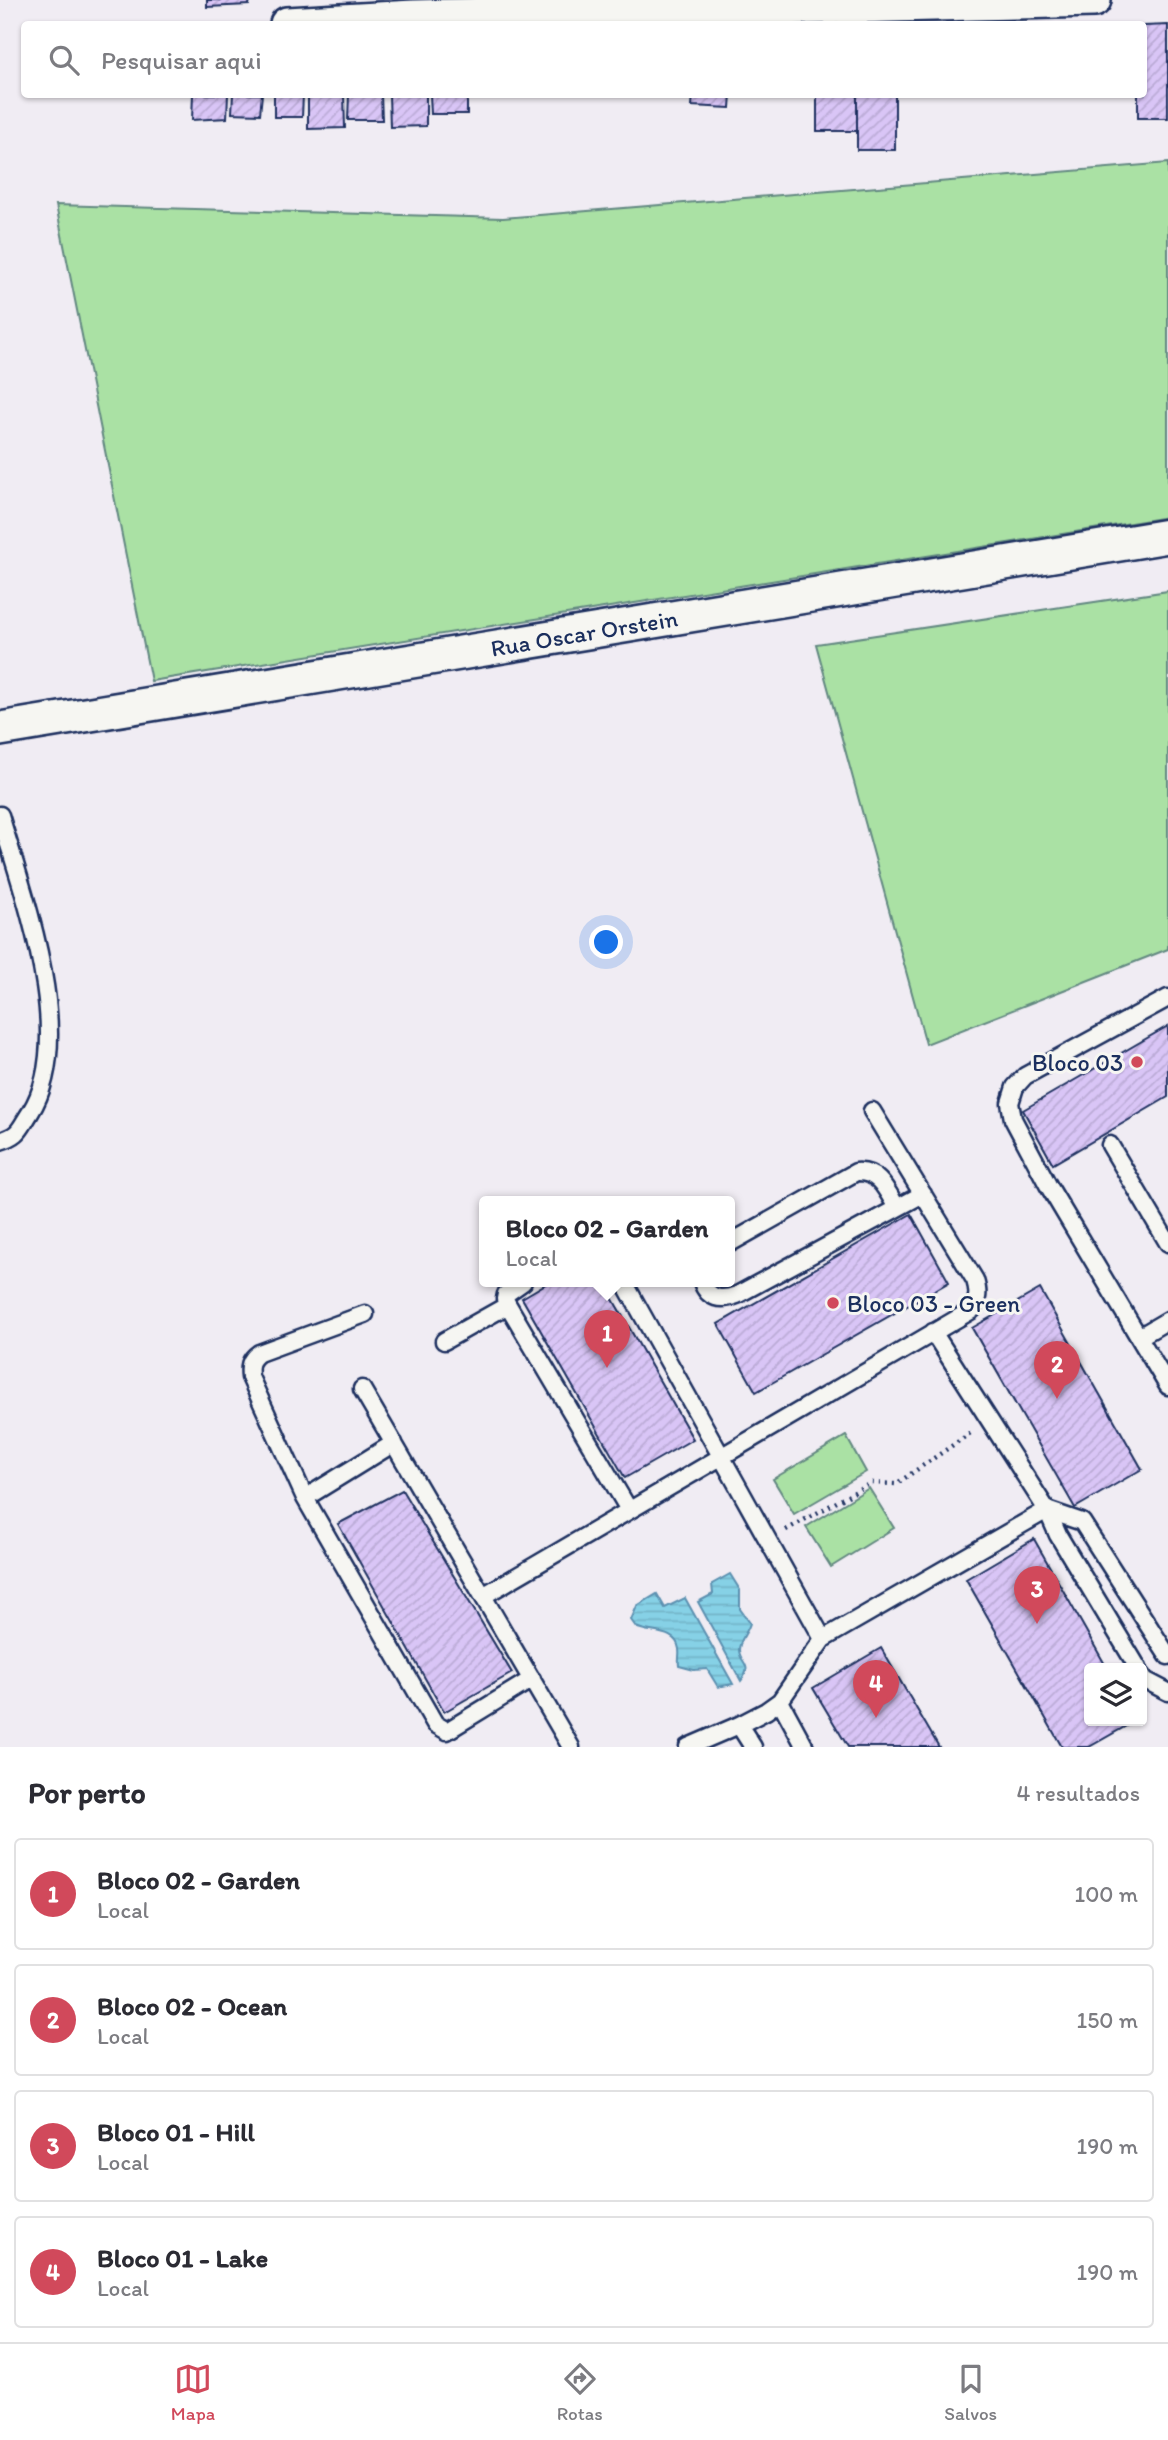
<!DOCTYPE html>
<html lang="pt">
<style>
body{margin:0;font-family:Itim,sans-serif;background:#f2f2f3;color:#2b2b33}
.controls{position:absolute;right:21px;bottom:21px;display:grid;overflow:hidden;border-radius:7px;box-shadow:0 2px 5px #0004}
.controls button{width:63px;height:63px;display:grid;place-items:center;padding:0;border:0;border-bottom:2px solid #e1e1e2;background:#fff;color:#2b2b33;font:35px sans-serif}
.you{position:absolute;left:607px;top:943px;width:24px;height:24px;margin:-18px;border:5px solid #fff;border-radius:50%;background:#1a73e8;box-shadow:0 0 0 10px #1a73e833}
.badge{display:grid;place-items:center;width:46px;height:46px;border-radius:50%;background:#d1495b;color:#fff;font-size:23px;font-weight:700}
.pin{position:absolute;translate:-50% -58px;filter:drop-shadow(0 2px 4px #0008)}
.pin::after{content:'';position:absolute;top:37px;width:24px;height:21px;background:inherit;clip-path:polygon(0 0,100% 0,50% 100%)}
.popup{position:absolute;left:479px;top:1196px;width:256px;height:91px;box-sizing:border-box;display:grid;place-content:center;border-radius:7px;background:#fff;filter:drop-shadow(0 2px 5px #0005);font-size:23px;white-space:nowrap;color:#7c7c81}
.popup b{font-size:26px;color:#2b2b33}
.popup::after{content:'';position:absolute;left:50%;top:100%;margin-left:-14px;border:14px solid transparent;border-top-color:#fff}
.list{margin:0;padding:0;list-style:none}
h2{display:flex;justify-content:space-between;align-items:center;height:91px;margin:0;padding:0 28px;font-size:30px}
h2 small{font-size:23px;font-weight:400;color:#7c7c81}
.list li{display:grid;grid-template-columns:46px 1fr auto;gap:21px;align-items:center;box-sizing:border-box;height:112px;margin:0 14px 14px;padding:0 14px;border:2px solid #e1e1e2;border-radius:7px}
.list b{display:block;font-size:26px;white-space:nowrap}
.list p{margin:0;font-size:23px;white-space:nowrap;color:#7c7c81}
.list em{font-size:23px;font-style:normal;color:#7c7c81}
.icon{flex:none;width:38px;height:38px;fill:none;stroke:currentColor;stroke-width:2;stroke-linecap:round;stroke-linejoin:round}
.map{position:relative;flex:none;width:1168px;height:1747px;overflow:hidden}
.search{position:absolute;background:#fff;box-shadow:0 2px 5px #0004;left:21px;right:21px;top:21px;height:77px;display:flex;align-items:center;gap:18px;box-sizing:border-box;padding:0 24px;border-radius:7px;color:#7c7c81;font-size:26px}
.sheet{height:595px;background:#fff}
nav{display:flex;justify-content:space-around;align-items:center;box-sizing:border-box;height:98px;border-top:2px solid #e1e1e2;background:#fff;font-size:19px;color:#7c7c81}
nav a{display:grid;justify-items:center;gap:4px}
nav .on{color:#d1495b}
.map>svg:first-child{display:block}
</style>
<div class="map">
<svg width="1168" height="1747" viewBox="0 0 1168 1747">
<defs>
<pattern id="water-rules" width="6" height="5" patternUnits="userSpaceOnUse" patternTransform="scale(1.75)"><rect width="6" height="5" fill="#86d1e6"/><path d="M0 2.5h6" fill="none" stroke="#73b4c8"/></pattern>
<pattern id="building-hatch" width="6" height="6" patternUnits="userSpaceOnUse" patternTransform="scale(1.75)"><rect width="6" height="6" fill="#d9c5f6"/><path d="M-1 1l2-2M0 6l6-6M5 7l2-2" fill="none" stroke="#baaad5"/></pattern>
</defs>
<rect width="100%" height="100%" fill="#f0ecf3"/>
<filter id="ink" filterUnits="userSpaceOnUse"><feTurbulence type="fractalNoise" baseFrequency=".0143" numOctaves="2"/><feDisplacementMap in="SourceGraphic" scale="14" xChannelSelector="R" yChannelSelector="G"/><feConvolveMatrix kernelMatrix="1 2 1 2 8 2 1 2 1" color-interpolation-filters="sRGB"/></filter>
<g filter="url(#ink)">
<path fill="#aae1a4" stroke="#628881" stroke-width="2" d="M1168 163V517L151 681 56 205 503 218Z
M1168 591V949L926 1044 816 644Z
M846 1436 866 1472 794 1514 773 1479Z
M869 1488 894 1528 831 1567 806 1527Z"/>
<path fill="url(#water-rules)" stroke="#5b90b0" stroke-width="2" d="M730 1574 740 1590V1609L750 1623C748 1632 739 1640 739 1650 740 1664 754 1664 741 1681L698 1602 713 1594 712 1584Z
M657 1594 665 1608 685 1598 733 1684 718 1687 707 1669 694 1670 679 1666C678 1660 680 1655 679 1649 676 1629 649 1634 636 1627L631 1620 637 1606Z"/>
<path fill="url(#building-hatch)" stroke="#1b2f5e" stroke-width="2" d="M207 0H250L249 5 207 7Z
M1168 25V118H1138V94H1144V26Z
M193 94H228L227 118 192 120Z
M233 94H262L260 114 232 113Z
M274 94H303L302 117H274Z
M308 94H344L345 128 308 129Z
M349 94H381L382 120H348Z
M389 94H426V126L390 127Z
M430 94H467V114H431Z
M693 94H731L730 108 692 106Z
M817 94H857V131H817Z
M857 94H895V150H857Z
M1168 1026V1097L1053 1164 1023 1110Z
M911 1214 949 1282 756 1392 718 1324Z
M549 1282H603L693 1439 625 1478 522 1298Z
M1040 1289 1142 1469 1075 1508 972 1328Z
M402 1490 512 1673 444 1712 338 1524Z
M1034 1539 1107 1668H1089V1721H1135L1089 1747H1062L966 1579Z
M881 1648 939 1747H848L813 1688Z"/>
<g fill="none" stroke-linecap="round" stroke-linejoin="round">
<defs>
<path id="service" d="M0 815C23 894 78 1038 30 1113 19 1130 20 1135 0 1141
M1168 998 1025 1076 1015 1087 1010 1103 1013 1119 1048 1185 1168 1386
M1110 1145 1168 1243
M730 1243 856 1172C879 1170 887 1191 897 1208
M523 1282 506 1294 505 1299 508 1305 629 1510
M624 1282 823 1639
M702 1282C708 1299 721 1301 737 1295L923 1194
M933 1332 1047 1510 1058 1535 1138 1668
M1139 1337 1168 1320
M444 1341 508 1305
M362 1389 571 1747
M394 1443 305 1498 435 1724 447 1731 532 1679
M305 1498 250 1377C249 1366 249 1360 259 1353L365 1314
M483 1596 972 1310C978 1299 979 1293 975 1280L872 1111
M1142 1675 1145 1680 1168 1692
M780 1701 805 1747
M739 1725 753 1747
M688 1747 739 1725 766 1711 780 1701 823 1639 1047 1510 1082 1522 1168 1656"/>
<g id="minor">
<path d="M287 24 414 17 1094 0"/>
<path id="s1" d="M0 729 1168 536"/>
</g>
</defs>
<use href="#service" stroke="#1b2f5e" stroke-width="21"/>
<use href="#minor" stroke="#1b2f5e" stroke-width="38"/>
<path stroke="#1b2f5e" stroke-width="4.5" stroke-dasharray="2 5" stroke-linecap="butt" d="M786 1530 871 1483 896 1484 972 1432"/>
<use href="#service" stroke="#f6f6f2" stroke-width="16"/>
<use href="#minor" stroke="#f6f6f2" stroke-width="33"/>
</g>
</g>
<g fill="#d1495b" stroke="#f6f6f2" stroke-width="2.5">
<circle cx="1137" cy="1062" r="7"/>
<circle cx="833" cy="1303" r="7"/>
</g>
<g text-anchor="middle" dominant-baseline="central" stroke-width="6" stroke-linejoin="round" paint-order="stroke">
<g font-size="24" fill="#1b2f5e" stroke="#f6f6f2">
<text stroke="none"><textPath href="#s1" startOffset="592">Rua Oscar Orstein</textPath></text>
</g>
<g font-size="24" fill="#1b2f5e" stroke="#f6f6f2" text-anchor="end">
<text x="1123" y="1062">Bloco 03</text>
<text x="847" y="1303" text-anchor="start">Bloco 03 - Green</text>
</g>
</g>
</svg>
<div class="controls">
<button><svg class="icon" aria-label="layers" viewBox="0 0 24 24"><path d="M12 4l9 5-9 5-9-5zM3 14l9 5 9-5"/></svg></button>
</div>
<div class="you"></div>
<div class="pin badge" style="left:607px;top:1368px">1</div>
<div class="popup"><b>Bloco 02 - Garden</b>Local</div>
<div class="pin badge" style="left:1057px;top:1399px">2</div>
<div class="pin badge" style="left:1037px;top:1624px">3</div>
<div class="pin badge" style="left:876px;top:1718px">4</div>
<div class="search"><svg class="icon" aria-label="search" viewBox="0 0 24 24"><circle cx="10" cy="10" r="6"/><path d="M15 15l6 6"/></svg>Pesquisar aqui</div>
</div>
<section class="sheet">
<h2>Por perto<small>4 resultados</small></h2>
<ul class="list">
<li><span class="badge">1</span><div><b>Bloco 02 - Garden</b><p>Local</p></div><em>100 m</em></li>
<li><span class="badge">2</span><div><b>Bloco 02 - Ocean</b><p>Local</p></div><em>150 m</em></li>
<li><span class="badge">3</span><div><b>Bloco 01 - Hill</b><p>Local</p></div><em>190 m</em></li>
<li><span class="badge">4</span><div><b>Bloco 01 - Lake</b><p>Local</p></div><em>190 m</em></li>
</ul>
</section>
<nav>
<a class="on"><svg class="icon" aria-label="map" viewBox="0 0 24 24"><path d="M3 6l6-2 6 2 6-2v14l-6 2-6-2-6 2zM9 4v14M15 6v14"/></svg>Mapa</a>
<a><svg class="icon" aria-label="directions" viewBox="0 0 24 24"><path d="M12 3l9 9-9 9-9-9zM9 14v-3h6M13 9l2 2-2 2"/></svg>Rotas</a>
<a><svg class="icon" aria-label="saved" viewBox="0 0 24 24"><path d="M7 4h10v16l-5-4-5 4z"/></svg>Salvos</a>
</nav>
